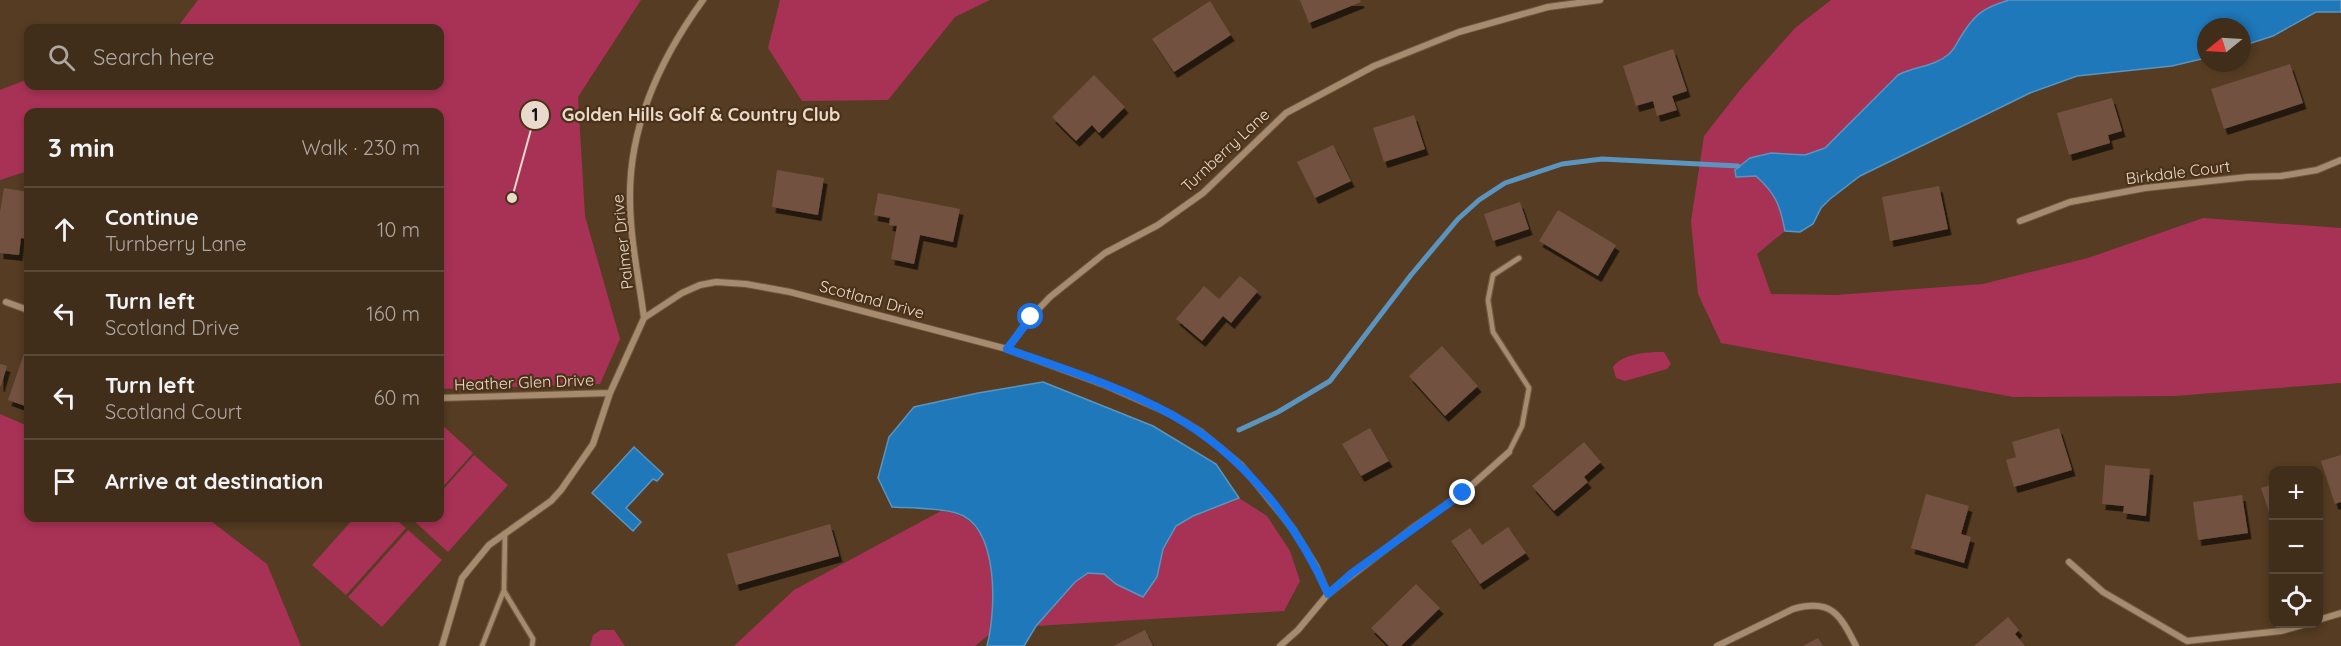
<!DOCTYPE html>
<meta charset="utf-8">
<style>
body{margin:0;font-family:Quicksand,sans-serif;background:#473523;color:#f1f3f6}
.controls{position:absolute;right:18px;bottom:18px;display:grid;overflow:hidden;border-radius:12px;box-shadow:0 3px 9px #0003}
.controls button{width:54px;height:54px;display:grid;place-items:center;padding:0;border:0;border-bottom:2px solid #594939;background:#402d1a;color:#f1f3f6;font:30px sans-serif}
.compass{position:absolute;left:2197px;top:18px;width:54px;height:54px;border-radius:50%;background:#402d1a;box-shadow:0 3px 9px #0003;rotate:252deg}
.stop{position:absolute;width:18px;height:18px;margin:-14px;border:4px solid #1a73e8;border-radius:50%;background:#fff}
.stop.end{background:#1a73e8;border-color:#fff;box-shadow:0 2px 6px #0008}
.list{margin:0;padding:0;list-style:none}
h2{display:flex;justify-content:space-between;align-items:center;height:78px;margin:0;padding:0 24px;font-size:26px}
h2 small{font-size:20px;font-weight:400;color:#aea8a2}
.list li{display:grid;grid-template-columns:39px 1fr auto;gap:18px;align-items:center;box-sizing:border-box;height:84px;padding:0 24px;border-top:2px solid #594939}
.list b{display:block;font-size:22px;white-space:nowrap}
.list p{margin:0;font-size:20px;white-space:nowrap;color:#aea8a2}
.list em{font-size:20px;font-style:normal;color:#aea8a2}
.icon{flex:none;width:33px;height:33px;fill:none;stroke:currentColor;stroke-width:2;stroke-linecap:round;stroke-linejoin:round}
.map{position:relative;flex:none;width:2341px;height:646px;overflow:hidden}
.search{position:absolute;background:#402d1a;box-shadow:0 3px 9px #0003;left:24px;top:24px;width:420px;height:66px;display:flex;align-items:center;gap:15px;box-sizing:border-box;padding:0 21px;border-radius:12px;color:#aea8a2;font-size:22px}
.panel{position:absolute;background:#402d1a;box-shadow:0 3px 9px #0003;left:24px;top:108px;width:420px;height:414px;border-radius:12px}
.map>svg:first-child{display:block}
</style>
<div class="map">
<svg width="2341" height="646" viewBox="0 0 2341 646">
<defs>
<filter id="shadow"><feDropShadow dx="3.5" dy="6" stdDeviation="0" flood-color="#0009"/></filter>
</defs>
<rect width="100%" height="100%" fill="#553c22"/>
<path fill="#a83256" d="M198 0H641L578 97 585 216 620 339 600 384 440 389V112H28V171L0 180V90L28 79V86H440V28H169L179 25Z
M780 0H990L955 17 888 100 802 101 768 48Z
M1831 0H2009C1982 8 1974 15 1960 38 1956 43 1954 50 1949 54 1934 67 1915 66 1898 75L1825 148 1805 155 1771 153 1744 175 1756 176C1776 194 1780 205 1785 231L1757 254 1771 294 1836 295 1983 284 2088 258 2203 218 2341 228V383L2174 396 2013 397 1721 343 1698 294 1691 221 1704 136 1740 90 1795 28Z
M1655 352H1664L1671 364 1667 369 1625 381 1616 378 1613 367C1622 355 1640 353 1655 352Z
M0 414 28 426V518H207L267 564 301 646H0Z
M440 423 473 453 440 490Z
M474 455 508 485 448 552 414 521 418 518H440V493Z
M1239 498 1267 516 1290 551 1300 581 1284 611 1036 626 991 633 975 646H734L794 590 941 511C985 515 990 553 993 590L1075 581 1088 573 1104 574 1116 584 1157 577 1163 549 1176 526 1193 516Z
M354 518H394L406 528 346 595 312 565Z
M408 530 442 560 382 627 348 597Z
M601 630H614L625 646H590L593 635Z"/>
<path fill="#1e78ba" stroke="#5b95bf" stroke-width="1.5" d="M2009 0H2341V12H2316L2273 36 2242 46V27H2206V58L2172 66 2077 76 2030 93 1860 176 1830 199 1821 208 1813 224 1800 232 1785 231C1780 205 1776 194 1756 176L1736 177 1735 170 1750 158 1771 153 1805 155 1825 148 1898 75C1915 66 1934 67 1949 54 1954 50 1957 43 1960 38 1974 15 1982 8 2009 0Z
M1043 382 1153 426 1216 464 1239 498 1193 516 1176 526 1163 549 1157 577 1143 597 1116 584 1104 574 1088 573 1075 582 1036 626 1024 646H987C996 612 1000 525 956 513 939 508 910 508 892 507L878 478 889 437 914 407 978 393Z
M634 447 663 474 657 481 653 479 626 508 641 522 633 531 592 493Z"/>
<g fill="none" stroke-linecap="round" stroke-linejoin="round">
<path stroke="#5b95bf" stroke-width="5" d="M1239 430 1278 412 1330 381 1411 275 1458 219 1479 200 1505 183 1562 164 1602 159 1738 166"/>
</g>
<path fill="#735141" filter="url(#shadow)" d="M1300 0H1360L1361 2 1309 23Z
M1210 1 1231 35 1174 72 1152 39Z
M1673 49 1687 91 1672 96 1677 110 1657 116 1653 101 1636 106 1623 66Z
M2290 64 2303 103 2224 129 2211 89Z
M1094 75 1125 107 1099 133 1092 125 1076 141 1052 117Z
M2112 98 2122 131 2108 135 2110 143 2069 155 2057 113Z
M1414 115 1425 149 1384 162 1373 128Z
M1333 145 1351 181 1315 198 1297 162Z
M777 170 824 178 818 215 772 207Z
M1939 186 1948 229 1890 241 1882 197Z
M4 188 28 192V239L21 238 19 255 0 253V212Z
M878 193 960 209 953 242 920 235 914 264 891 259 897 226 889 225 890 218 874 215Z
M1520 202 1529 229 1493 241 1484 214Z
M1558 210 1616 245 1598 276 1539 241Z
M1240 276 1258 291 1231 323 1223 316 1202 341 1176 319 1204 286 1219 299Z
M28 342V407L8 400Z
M1442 346 1478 386 1445 416 1409 376Z
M0 364 7 366 1 386H0Z
M1370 428 1389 461 1361 476 1342 444Z
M2059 428 2072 470 2014 487 2006 460 2016 457 2012 442Z
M1584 442 1601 462 1584 477 1588 482 1554 511 1532 486Z
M2341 455V502L2335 504 2321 461Z
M2105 465 2150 469 2146 516 2123 513 2124 506 2102 504Z
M2274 484V524H2273L2261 488Z
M1926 494 1969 506 1961 534 1971 537 1964 563 1911 548Z
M2242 495 2248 533 2198 540 2193 502Z
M830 524 839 556 736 585 727 554Z
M1508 527 1526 553 1480 584 1451 541 1470 528 1482 545Z
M1416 584 1440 608 1401 646H1389L1371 628Z
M2008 617 2019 630 2015 634 2025 646H1974Z
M1145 630 1153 646H1113Z
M1818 638 1823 646H1803Z"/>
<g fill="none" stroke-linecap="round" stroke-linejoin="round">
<defs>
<path id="service" d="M1509 452 1522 426 1529 388 1493 332 1488 300 1493 275 1519 258
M504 591 533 639 532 646
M482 646 504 590 505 533"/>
<path id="minor" d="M2020 221 2070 202 2145 188 2248 177 2281 176 2317 170 2341 160
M6 302 28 310
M644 318C639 279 630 239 630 199 629 125 660 59 703 0
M1007 349 1031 317 1050 297 1105 253 1158 225 1203 193 1286 113 1374 66 1459 32 1548 7 1600 0
M440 398 610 393
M2069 562 2103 592 2187 641 2281 631 2306 624
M2318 620 2341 613
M442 646 462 578 489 545 551 501 561 490 593 444 610 393 644 318 682 293 700 285 716 282 746 284 790 292 1007 349 1105 385 1171 414 1201 432 1241 465 1293 529 1316 566 1328 594
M1280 646 1298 630 1328 594 1414 527 1463 493 1509 452
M1717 646 1793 609C1832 598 1840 615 1856 646"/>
</defs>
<use href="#service" stroke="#6e5942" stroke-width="7"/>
<use href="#minor" stroke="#6e5942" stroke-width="8"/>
<use href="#service" stroke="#a78b6f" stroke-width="4.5"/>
<use href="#minor" stroke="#a78b6f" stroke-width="6"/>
</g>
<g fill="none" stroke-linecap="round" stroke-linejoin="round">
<path stroke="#1a73e8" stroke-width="8" d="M1031 317 1007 349C1061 368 1122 387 1172 415 1242 454 1296 521 1328 594L1352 573 1463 493"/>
</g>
<g text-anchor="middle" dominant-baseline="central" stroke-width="4.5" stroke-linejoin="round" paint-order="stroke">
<g font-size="16" fill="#e9dacb" stroke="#4a3118">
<text transform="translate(1225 150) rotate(-43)">Turnberry Lane</text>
<text transform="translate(2178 172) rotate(-7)">Birkdale Court</text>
<text transform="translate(622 242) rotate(-96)">Palmer Drive</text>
<text transform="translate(872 299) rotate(15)">Scotland Drive</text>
<text transform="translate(524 382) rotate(-2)">Heather Glen Drive</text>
</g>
</g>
<path fill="none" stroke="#e9dacb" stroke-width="2" d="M512 198L535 115"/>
<g fill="#e9dacb" stroke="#4a3118" stroke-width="2">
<circle cx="512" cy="198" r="6"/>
<circle cx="535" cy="115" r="15"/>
</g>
<g font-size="18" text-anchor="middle" font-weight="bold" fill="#111">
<text x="535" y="121">1</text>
</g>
<g font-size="18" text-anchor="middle" font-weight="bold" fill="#e9dacb" stroke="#4a3118" stroke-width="4.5" stroke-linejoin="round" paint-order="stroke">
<text x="701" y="121">Golden Hills Golf &amp; Country Club</text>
</g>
</svg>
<div class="controls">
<button>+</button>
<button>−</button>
<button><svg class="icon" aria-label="locate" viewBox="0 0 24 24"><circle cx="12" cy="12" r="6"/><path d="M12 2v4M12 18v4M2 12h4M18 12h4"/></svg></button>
</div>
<svg class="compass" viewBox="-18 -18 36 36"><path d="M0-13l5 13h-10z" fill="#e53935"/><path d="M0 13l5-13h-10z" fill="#aea8a2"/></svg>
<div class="stop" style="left:1031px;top:317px"></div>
<div class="stop end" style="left:1463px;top:493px"></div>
<div class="search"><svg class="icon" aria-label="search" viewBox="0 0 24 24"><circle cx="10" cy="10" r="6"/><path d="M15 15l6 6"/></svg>Search here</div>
<section class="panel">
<h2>3 min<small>Walk · 230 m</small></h2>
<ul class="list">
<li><svg class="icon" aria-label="ahead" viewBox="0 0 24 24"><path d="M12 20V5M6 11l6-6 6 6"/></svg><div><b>Continue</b><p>Turnberry Lane</p></div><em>10 m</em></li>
<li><svg class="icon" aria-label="left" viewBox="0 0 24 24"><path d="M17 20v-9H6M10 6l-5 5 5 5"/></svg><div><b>Turn left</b><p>Scotland Drive</p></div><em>160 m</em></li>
<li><svg class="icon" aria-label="left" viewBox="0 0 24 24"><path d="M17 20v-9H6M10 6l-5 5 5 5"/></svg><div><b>Turn left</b><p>Scotland Court</p></div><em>60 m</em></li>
<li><svg class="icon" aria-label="arrive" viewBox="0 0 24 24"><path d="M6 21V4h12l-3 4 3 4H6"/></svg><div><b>Arrive at destination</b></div></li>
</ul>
</section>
</div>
